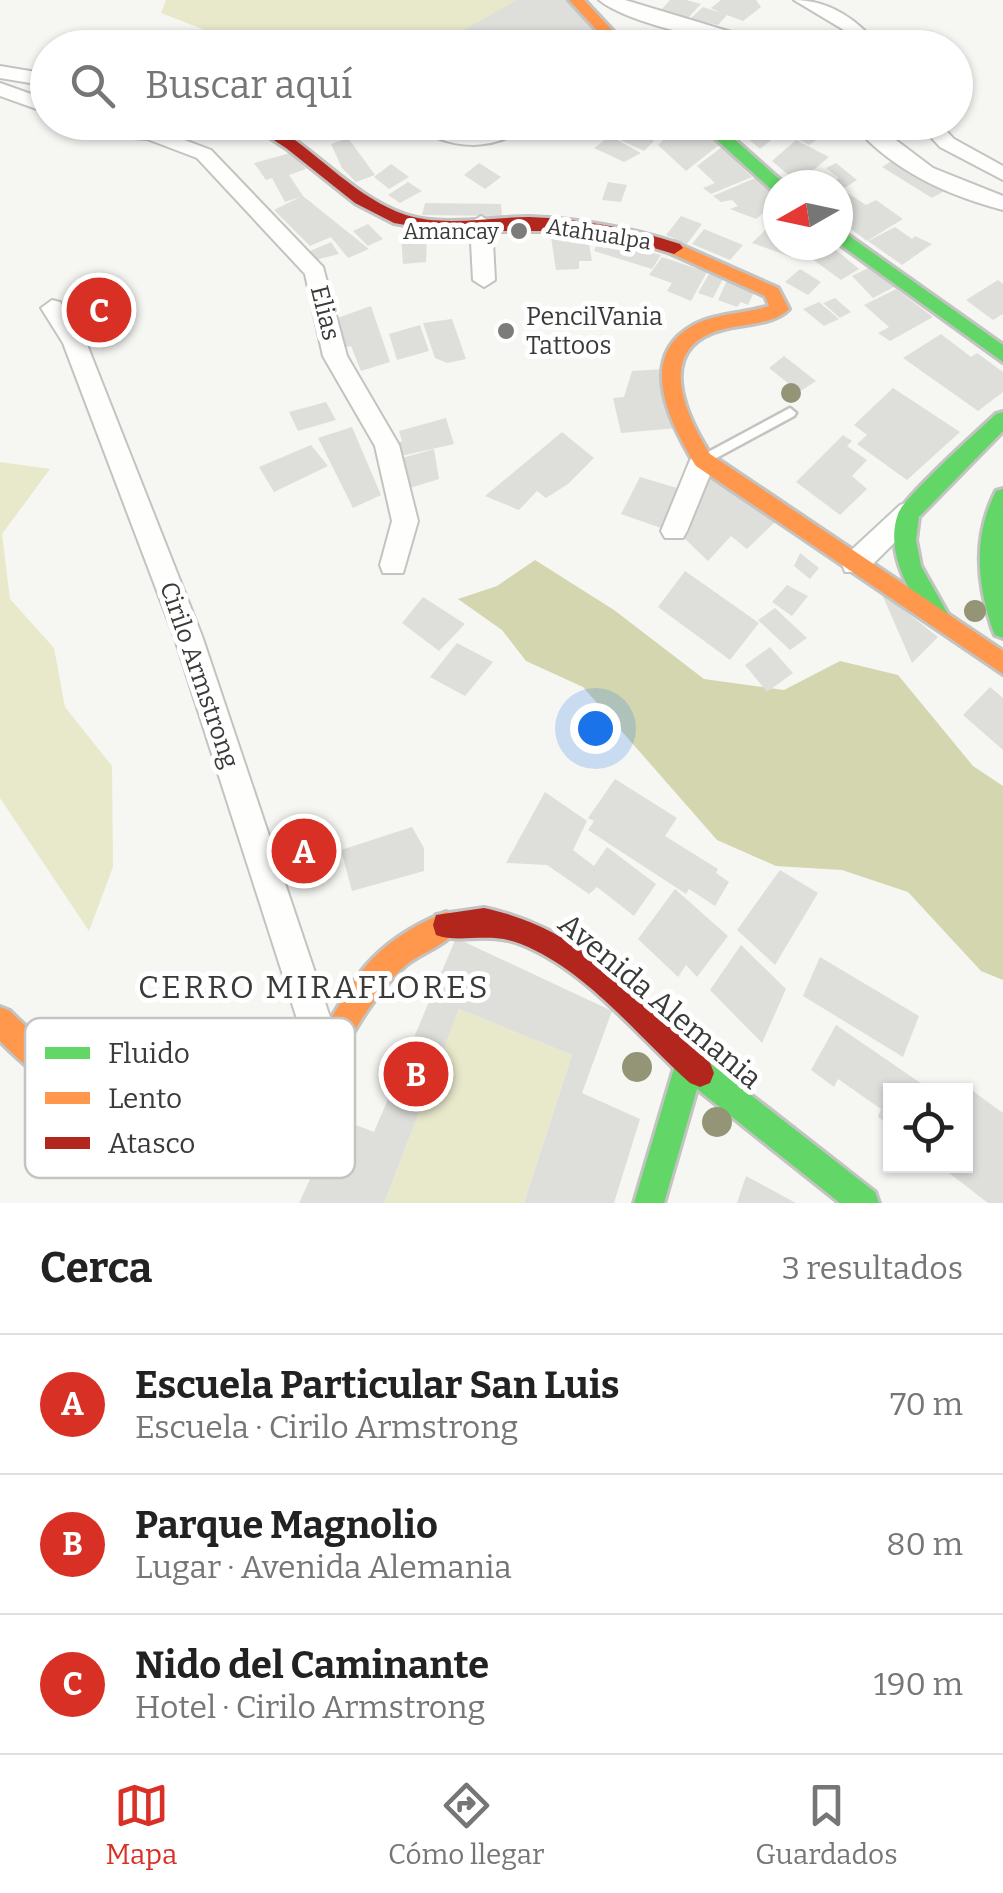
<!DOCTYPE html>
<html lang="es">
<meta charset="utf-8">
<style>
body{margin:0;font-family:Bitter,serif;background:#f6f6f6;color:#222}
.controls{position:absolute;right:30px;bottom:30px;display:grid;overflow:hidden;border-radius:0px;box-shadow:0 2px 8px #0004}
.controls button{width:90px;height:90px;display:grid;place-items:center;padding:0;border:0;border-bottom:2px solid #e0e0e0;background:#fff;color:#222;font:50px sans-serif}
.compass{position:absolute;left:763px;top:170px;width:90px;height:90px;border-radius:50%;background:#fff;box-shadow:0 2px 8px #0004;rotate:261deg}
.you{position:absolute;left:595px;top:728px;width:35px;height:35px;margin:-25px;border:8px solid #fff;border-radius:50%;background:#1a73e8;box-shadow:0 0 0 15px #1a73e833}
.badge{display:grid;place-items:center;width:65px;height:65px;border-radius:50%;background:#d93025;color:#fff;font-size:32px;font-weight:700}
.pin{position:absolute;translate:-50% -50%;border:5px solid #fff;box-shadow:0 2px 10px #0006}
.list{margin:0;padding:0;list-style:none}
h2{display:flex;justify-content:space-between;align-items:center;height:130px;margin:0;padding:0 40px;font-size:42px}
h2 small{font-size:32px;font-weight:400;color:#767676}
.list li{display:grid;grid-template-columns:65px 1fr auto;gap:30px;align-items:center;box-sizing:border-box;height:140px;padding:0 40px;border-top:2px solid #e0e0e0}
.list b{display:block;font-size:38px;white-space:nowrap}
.list p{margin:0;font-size:32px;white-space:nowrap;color:#767676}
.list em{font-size:32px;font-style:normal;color:#767676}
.icon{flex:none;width:55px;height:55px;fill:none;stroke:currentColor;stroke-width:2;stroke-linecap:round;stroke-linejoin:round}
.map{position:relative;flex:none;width:1003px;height:1203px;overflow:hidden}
.search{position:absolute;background:#fff;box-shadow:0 2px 8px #0004;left:30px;right:30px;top:30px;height:110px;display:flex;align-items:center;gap:25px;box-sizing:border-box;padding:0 35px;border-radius:55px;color:#767676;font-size:38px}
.sheet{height:550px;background:#fff}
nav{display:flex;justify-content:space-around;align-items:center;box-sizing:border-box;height:140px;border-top:2px solid #e0e0e0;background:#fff;font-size:28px;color:#767676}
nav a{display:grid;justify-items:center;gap:5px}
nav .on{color:#d93025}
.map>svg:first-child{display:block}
</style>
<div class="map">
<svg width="1003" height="1203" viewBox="0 0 1003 1203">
<rect width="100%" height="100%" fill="#f6f6f3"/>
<path fill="#e8e9cb" d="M166 0H566L614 47H249L161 13Z
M0 462 50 469 2 534 10 599 54 648 65 707 112 766 113 867 89 931 0 798Z
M459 1009 572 1055 524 1203H384Z"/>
<path fill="#d4d6af" d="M535 560 614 610 704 679 784 690 840 661 898 675 973 766 1003 786V980L981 971 908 892 842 870 776 866 717 840 583 687 526 661 502 630 458 599 497 586Z"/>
<path fill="#dededb" d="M517 0H566L614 48H432Z
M670 0H686L701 4 688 18 661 10Z
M721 0H756L761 7 743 21 727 15 718 25 690 19 703 7 721 13 711 8Z
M668 31 735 45 643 48 631 37Z
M440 122H491L462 132Z
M630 122H675L656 139 627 125Z
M683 122H694L720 144 686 171 658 145Z
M750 122H777L770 128 779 134 760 149 739 131Z
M796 122 822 127 812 133 820 138 809 145 785 132Z
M624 125 654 141 644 151 612 136Z
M610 136 612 137 641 153 624 162 594 148Z
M348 138 375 175 356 182 342 168 331 144Z
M796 140 829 157 798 183 772 161Z
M722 147 752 177 711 194 703 188 715 183 697 166Z
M294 152 306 169 289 175 303 196 369 249 348 258 331 237 310 246 274 210 300 197 285 202 272 178 266 180 254 163Z
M896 158 946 190 932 198 882 167Z
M479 163 501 177 485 189 464 175Z
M836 163 857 180 838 192V185H828L839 178 826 168Z
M391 164 409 177 389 189 374 177Z
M755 178 778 195V201L756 219 730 209 738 206 732 200 721 202 713 196Z
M408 182 422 191 400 203 388 195Z
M608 182 627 185 621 202 602 200Z
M846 192 866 205 876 200 903 219 867 241 838 219V197Z
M425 203 501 204 502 216 422 215Z
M681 216 702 224 687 244 666 235Z
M368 224 383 239 368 246 353 231Z
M895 227 912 239 915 236 932 244 902 265 868 241Z
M704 229 743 245 730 260 692 244Z
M766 229 778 235V245H800L791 257 752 243Z
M427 232 426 262 403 264 401 234Z
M551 237H588L592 261H579V269L556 270Z
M599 238 661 255 652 269 594 251Z
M331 242 339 254 315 260 310 251Z
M826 245H830L859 269 841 280 812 259Z
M662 257 707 272 691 301 667 291 672 283 649 275Z
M868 268 894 287 873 298 852 276Z
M800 269 821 282 808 295 785 282Z
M709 274 723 279 713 298 698 293Z
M727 280 754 292 748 305 741 302 737 307 718 300Z
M998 280 1003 284V314L993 320 966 300Z
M896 289 933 317 890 341 878 333 889 327 864 305Z
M835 298 851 312 840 318 823 303Z
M819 302 839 319 824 326 803 309Z
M371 306 390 362 361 371 351 346 338 349 329 321Z
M452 319 466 359 447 363 435 358 423 323Z
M420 325 429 351 397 360 389 334Z
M941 334 971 357 977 353 1003 372V392L978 411 903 358Z
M784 356 816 381 799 392 769 368Z
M665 369 677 428 621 433 613 398 624 397 632 371Z
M893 388 960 432 907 480 857 444 867 435 854 425Z
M326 402 336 420 298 431 289 412Z
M446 418 454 444 401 456 397 443 402 441 399 431Z
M352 427 381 495 353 508 318 438Z
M562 432 594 458 568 484 546 498 537 491 519 510 485 496Z
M843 435 852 441 847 446 867 460 852 476 867 489 840 515 796 482Z
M311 445 328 466 274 492 259 467Z
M434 449 439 479 407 489 395 460Z
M710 475 776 521 747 549 731 536 708 561 683 537Z
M640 477 677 488 661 528 621 514Z
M800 553 819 568 810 579 794 566Z
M685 571 759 623 730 660 658 607Z
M787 585 808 596 792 616 772 602Z
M881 592 938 637 912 663Z
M423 597 465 624 439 651 402 623Z
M775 608 807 638 790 650 758 620Z
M457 643 493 662 465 696 430 677Z
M770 647 793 673 767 692 745 665Z
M990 687 1003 698V750L963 715Z
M615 779 677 818 665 836 718 869 716 873 729 882 715 906 689 889 686 894 588 830 594 821 588 818Z
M545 792 587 821 573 850 594 866 607 847 656 884 634 916 597 887 589 894 547 865 506 863Z
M412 827 424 848V871L352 891 341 850Z
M780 870 818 893 775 965 737 930Z
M675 889 728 936 697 977 686 965 678 977 638 939Z
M456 938 612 1011 582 1093 640 1119 614 1203H524L572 1055 459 1009 384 1203H299L338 1118 374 1132Z
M741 945 786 989 762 1043 710 990Z
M820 957 919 1016 903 1057 803 996Z
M836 1025 925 1086 923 1090H890V1126L878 1117 881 1109 838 1079 834 1087 811 1070Z
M970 1089 1003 1113V1203H988L940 1166H966V1098Z
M746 1176 796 1203H737Z"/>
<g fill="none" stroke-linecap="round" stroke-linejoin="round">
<defs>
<path id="lane" d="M790 408 796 413 794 416 707 463H699L697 460 699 457Z"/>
<path id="street" d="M599 0H625L784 48C742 48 631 26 599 0Z
M794 0C829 0 859 20 880 48H861L849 33Z
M0 66 48 74V86L0 78Z
M0 83 48 100V113L0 96Z
M74 122 150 127 211 150 323 267 347 356 399 445 418 521 403 573H383L380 565 392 521 375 446 323 356 305 274 197 158 147 139 105 136Z
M411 122H438L471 134 506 122H530C498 154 444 151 411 122Z
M851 122H872L933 168 1003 196V210C946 195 889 169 851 122Z
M917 122H938L954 139 1003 166V180L940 147Z
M481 216 492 223 495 280 484 287 473 280 470 223Z
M52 300 60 302 86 342 202 636 341 1050 336 1062 324 1067 312 1062 307 1050 174 636 63 343 41 308Z
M703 450 716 460 687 531 683 538H665L661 531 690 460Z
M909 502 918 505 922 512 918 519 865 572H845L842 564 845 556 900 505Z"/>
<path id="fast" d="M697 122H715L786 185H778V191L772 190Z
M838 228 1003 345V362L838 243Z
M1003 412V431L919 517 916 540 921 566 948 614 945 621C927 627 920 610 913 596 899 571 888 542 898 514 904 497 978 431 996 414Z
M1003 489V638L995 635 992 628C977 582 973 536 996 491Z
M689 1051 710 1063 875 1192 879 1203H840L697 1089 664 1203H634L675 1065 679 1055Z"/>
<path id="slow" d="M569 0H584L629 48H613Z
M674 242 778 288 789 309C775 324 744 324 724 329 654 346 684 413 710 454L1003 651V674L696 466C671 425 636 358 692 326 715 313 745 314 769 306L765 296 668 252V244Z
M446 912 456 915 459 925C452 943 422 952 406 965 392 977 381 991 371 1005 343 1044 325 1091 291 1127 268 1152 233 1173 197 1170 148 1165 35 1078 0 1041V1007L10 1011C48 1050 91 1080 136 1109 154 1120 175 1138 197 1140 278 1146 322 1019 365 967 386 942 416 924 446 912Z"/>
<path id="jam" d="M246 122H267L279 129C321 156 358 199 406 215 444 227 490 217 529 217 581 219 631 228 680 244L683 248 674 254 634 242 571 231H440L394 223 355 203 286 148Z
M484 908C584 929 637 998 710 1063L714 1073 710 1083 700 1087 690 1083C637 1036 588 971 521 944 490 931 459 944 436 935L433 925 436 915Z"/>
</defs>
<use href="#lane" stroke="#c3c3c1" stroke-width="5"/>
<use href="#street" stroke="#c3c3c1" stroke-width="4"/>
<use href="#fast" stroke="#c3c3c1" stroke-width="6"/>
<use href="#slow" stroke="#c3c3c1" stroke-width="6"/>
<use href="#jam" stroke="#c3c3c1" stroke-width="6"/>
<use href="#lane" fill="#fefefd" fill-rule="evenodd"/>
<use href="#street" fill="#fefefd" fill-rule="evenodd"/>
<use href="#fast" fill="#63d668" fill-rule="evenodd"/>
<use href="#slow" fill="#ff974d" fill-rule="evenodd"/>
<use href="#jam" fill="#b3261e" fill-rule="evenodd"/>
</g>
<g fill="#949577">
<circle cx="791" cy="393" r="10"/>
<circle cx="975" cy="611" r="11"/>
<circle cx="637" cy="1067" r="15"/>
<circle cx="717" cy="1122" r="15"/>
</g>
<g fill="#7c7c79" stroke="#fff" stroke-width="4">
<circle cx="519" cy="231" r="10"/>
<circle cx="506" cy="331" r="10"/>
</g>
<g text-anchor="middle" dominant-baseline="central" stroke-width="10" stroke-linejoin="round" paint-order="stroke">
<g font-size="22" fill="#3a3b38" stroke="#fff" text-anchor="end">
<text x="499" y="231">Amancay</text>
</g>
<g font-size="22" fill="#3a3b38" stroke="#fff">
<text transform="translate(599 234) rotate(9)">Atahualpa</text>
</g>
<g font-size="25" fill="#3a3b38" stroke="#fff">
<text transform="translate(325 313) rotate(76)">Elias</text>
<text transform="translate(199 675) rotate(71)">Cirilo Armstrong</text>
</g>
<g font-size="25" fill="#3a3b38" stroke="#fff" text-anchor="start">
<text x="526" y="317">PencilVania<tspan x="526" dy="29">Tattoos</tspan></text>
</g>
<g font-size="30" fill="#3a3b38" stroke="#fff">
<text transform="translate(660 1001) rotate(40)">Avenida Alemania</text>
</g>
<g font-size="32" letter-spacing="2.5" fill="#3a3b38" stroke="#fff">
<text x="314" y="987">CERRO MIRAFLORES</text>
</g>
</g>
<rect x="25" y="1018" width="330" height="160" rx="15" fill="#fff" stroke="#c4c4c3" stroke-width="2.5"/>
<rect x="45" y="1047" width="45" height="12" fill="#63d668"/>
<rect x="45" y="1092" width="45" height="12" fill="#ff974d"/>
<rect x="45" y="1137" width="45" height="12" fill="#b3261e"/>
<g font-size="28" fill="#3a3b38">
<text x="108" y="1063">Fluido</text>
<text x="108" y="1108">Lento</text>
<text x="108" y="1153">Atasco</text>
</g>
</svg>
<div class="controls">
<button><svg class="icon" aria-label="locate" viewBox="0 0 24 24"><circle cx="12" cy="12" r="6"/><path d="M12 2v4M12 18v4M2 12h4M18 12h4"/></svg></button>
</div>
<svg class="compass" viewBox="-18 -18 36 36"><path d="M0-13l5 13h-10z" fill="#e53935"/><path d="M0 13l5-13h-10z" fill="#767676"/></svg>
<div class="you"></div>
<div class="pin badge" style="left:304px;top:851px">A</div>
<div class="pin badge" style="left:416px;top:1074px">B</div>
<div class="pin badge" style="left:99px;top:310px">C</div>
<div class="search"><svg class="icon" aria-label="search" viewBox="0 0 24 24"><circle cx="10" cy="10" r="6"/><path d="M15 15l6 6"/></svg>Buscar aquí</div>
</div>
<section class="sheet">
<h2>Cerca<small>3 resultados</small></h2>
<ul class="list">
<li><span class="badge">A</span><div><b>Escuela Particular San Luis</b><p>Escuela · Cirilo Armstrong</p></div><em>70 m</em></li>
<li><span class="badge">B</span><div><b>Parque Magnolio</b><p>Lugar · Avenida Alemania</p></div><em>80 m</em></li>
<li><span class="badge">C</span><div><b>Nido del Caminante</b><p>Hotel · Cirilo Armstrong</p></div><em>190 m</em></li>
</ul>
</section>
<nav>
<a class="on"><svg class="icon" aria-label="map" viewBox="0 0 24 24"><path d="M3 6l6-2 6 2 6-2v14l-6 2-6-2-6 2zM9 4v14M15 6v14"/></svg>Mapa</a>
<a><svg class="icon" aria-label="directions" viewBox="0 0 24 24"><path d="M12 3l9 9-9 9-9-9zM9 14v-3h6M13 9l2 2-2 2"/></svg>Cómo llegar</a>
<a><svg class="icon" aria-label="saved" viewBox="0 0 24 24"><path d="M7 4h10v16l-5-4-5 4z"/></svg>Guardados</a>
</nav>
